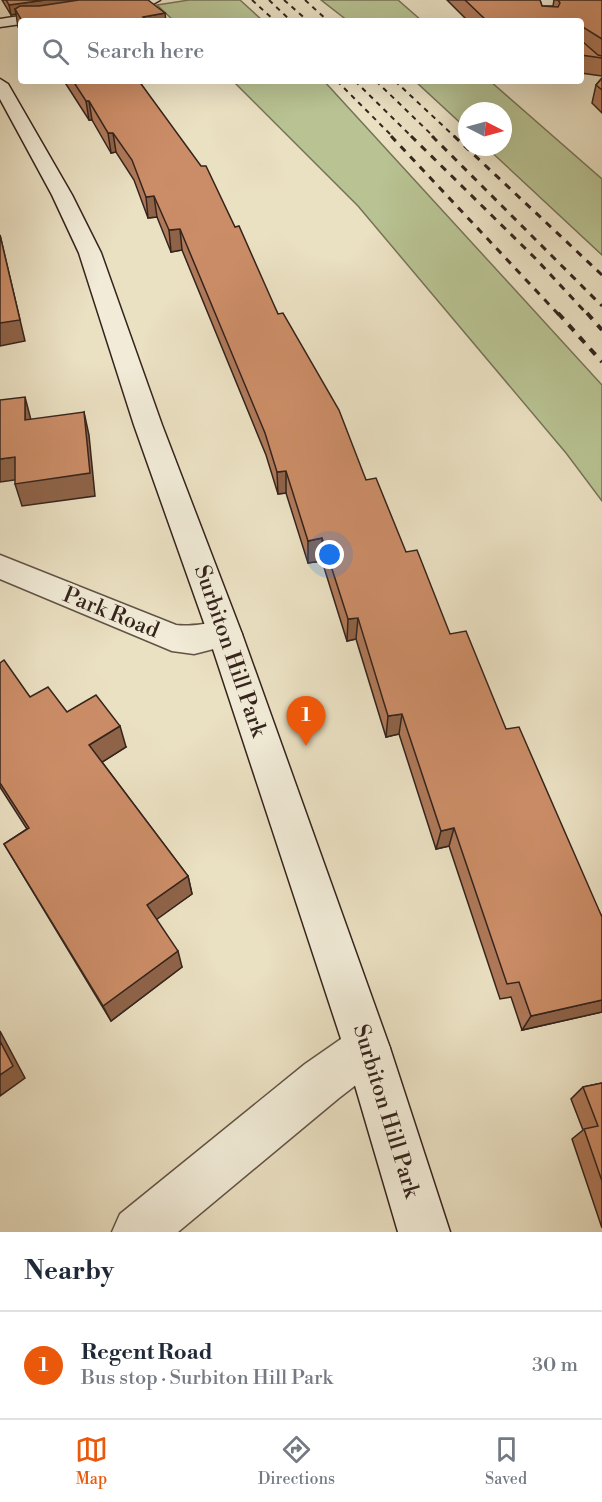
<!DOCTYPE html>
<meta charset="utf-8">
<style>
body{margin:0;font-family:"Libre Bodoni",serif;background:#f2f2f3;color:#1f2937}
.compass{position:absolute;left:458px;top:102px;width:54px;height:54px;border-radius:50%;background:#fff;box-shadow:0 6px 24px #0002;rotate:96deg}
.you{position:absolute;left:330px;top:555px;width:21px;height:21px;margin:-15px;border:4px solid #fff;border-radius:50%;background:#1a73e8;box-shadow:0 0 0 9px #1a73e833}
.badge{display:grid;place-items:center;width:39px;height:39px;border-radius:50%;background:#ea580c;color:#fff;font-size:20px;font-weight:700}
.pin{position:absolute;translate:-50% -50px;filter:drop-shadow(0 2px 3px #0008)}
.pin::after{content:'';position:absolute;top:32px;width:21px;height:18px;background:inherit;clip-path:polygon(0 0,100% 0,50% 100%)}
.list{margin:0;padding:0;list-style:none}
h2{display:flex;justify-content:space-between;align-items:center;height:78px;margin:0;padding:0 24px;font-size:26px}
h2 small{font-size:20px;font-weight:400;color:#747a83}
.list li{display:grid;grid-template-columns:39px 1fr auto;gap:18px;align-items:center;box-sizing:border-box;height:108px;padding:0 24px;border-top:2px solid #e0e1e3}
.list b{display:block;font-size:22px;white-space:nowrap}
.list p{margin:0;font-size:20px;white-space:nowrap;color:#747a83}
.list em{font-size:20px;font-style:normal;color:#747a83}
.icon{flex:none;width:33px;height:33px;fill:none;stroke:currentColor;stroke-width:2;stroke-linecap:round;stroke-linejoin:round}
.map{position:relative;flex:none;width:602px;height:1232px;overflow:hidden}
.search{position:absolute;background:#fff;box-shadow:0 6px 24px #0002;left:18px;right:18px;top:18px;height:66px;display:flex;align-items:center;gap:15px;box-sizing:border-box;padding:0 21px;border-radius:6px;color:#747a83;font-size:22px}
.sheet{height:186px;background:#fff}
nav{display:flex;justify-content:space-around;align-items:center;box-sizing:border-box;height:84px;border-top:2px solid #e0e1e3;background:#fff;font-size:16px;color:#747a83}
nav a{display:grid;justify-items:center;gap:3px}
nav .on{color:#ea580c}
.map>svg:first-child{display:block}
</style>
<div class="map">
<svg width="602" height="1232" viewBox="0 0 602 1232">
<rect width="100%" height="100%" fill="#eae0c2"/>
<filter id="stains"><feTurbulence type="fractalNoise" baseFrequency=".00333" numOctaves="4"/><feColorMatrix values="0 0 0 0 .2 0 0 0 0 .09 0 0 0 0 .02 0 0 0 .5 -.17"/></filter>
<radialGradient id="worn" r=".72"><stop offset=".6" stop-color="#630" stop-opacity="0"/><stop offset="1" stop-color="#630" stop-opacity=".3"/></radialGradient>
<path fill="#b8c292" stroke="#767358" stroke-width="1.5" d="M189 0H240L263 21H174L157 5Z
M321 0H398L422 21H348Z
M233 81H324L602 385V501L566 453 358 206Z
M415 81H490L602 179V255L486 147H503V111H467V129Z"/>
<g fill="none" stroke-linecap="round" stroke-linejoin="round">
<defs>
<path id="street" d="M0 555 176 625C198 628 217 618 237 625L242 634 237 643 194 654 172 651 0 579Z
M367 1025 383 1032 390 1048 383 1064 339 1098 178 1232H112L120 1214 305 1064 351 1032Z"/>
<path id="secondary" d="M125 0H160L153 4 42 21H21V24L0 27V19Z
M507 0H552L602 6V14L514 4Z
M0 79 8 84 72 195 101 253 162 425 242 634 390 1048 450 1232H398L344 1048 208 634 134 425 79 253 52 195 0 99Z"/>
</defs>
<use href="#street" stroke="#625346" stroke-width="3"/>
<use href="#secondary" stroke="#35241d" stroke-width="3"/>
<use href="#street" fill="#f1ebd7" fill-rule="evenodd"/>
<use href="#secondary" fill="#f1ebd7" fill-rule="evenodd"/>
<path stroke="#35241d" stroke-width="2" stroke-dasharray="5 5" stroke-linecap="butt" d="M252 0 275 21
M269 0 291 21
M284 0 308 21
M305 0 328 21
M337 81 393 137
M355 81 412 137
M376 81 434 137
M395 81 455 137"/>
<path stroke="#35241d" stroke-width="3" stroke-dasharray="7 7" stroke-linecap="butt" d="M391 136 559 315
M411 136 536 259 588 315
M432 136 602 306
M454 136 602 275"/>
<path stroke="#35241d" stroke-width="4" stroke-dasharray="8 8" stroke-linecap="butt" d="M558 313 602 362
M587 313 602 330"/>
</g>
<path fill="#af7959" stroke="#35241d" stroke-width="1.5" d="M2 0H148L166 21H21V31L18 27 16 14 11 15Z
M447 0H540L542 6H553L554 0H602V76L581 73V21H468Z
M602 78V113L592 103 596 85Z
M64 81H139L235 227 278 314 366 480 450 634 506 729 602 917V1012L522 1030 511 997 500 999 449 846 436 849 399 734 386 737 356 639 347 641 322 561 308 563 286 493 278 494 266 455 182 250 171 252 157 217 148 218 134 180 116 152 111 153 92 120H89Z
M0 663 30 697 67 712 126 747 102 762 188 876 192 894 156 919 182 967 111 1021 4 844 27 829 0 787Z
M602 1083V1228L572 1139 583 1130 571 1099 583 1087Z"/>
<path fill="#8e6348" stroke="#35241d" stroke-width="1.5" d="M45 0H110L15 9 16 14 11 15 9 5Z
M165 13 166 21H144L143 17Z
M86 101H89L92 120H89Z
M108 133H113L116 152 111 153Z
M154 196 157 217 148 218 146 197Z
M180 229 182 250 171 252 169 230Z
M0 235 25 341 0 346Z
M25 397 31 420H25Z
M84 412 89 435 95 496 22 506 15 484Z
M15 457 22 479 0 482V459Z
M286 471V493L278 494 277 472Z
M322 538V561L308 563V541Z
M358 618 356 639 347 641 348 619Z
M402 714 399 734 386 737 388 716Z
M120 726 126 747 96 766 89 745Z
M454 828 449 846 436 849 441 831Z
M188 876 192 894 153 922 147 905Z
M178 951 182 967 111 1021 103 1006Z
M602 1000V1012L522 1030 531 1016Z
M0 1031 25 1078 0 1096Z"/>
<path fill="#cb8d67" stroke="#35241d" stroke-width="1.5" d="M6 0H45L9 5Z
M79 0H148L165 13 143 17 147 21H22L15 9 20 6H39Z
M465 0H540L542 6 558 7 560 3 558 0H602V39L583 27V42L598 55 602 56V58L581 55V21H487Z
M602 78V90L596 85Z
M73 81H139L201 166H206L235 227 239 226 278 314 283 313 339 410 366 480 376 478 406 552 417 550 450 634 466 631 506 729 519 727 602 917V1000L531 1016 519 982 507 984 454 828 441 831 402 714 388 716 358 618 348 619 322 538 308 541 286 471 277 472 265 433 180 229 169 230 154 196 146 197 132 160 113 133H108L89 101H86Z
M0 235 20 320 0 323Z
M25 397V420L84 412 90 473 15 484V457L0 459V400Z
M4 660 30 697 48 687 67 712 96 695 120 726 89 745 188 876 147 905 178 951 103 1006 4 844 29 828 0 783V663Z
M0 1041 13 1066 0 1075Z
M602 1083V1181L584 1129 598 1126 583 1087Z"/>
<g text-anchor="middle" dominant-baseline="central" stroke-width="5" stroke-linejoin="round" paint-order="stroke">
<g font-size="22" fill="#35241d" stroke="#f1ebd7">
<text transform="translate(111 613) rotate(22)">Park Road</text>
<text transform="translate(230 651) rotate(71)">Surbiton Hill Park</text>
<text transform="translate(386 1111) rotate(73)">Surbiton Hill Park</text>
</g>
</g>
<rect width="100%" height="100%" filter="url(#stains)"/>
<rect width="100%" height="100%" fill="url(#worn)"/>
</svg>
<svg class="compass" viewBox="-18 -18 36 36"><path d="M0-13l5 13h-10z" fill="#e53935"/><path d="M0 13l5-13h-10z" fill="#747a83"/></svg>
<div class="you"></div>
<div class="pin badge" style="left:306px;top:746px">1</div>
<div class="search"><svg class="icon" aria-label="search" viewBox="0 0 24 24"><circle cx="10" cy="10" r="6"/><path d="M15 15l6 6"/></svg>Search here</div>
</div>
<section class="sheet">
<h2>Nearby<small></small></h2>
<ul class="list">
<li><span class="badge">1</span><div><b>Regent Road</b><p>Bus stop · Surbiton Hill Park</p></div><em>30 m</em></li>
</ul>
</section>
<nav>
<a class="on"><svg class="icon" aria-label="map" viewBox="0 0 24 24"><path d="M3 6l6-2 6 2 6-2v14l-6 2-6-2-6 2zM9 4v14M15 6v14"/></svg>Map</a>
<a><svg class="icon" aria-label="directions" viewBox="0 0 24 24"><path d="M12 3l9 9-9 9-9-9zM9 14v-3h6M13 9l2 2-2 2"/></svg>Directions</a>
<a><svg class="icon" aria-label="saved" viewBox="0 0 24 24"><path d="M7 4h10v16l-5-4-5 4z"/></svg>Saved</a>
</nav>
